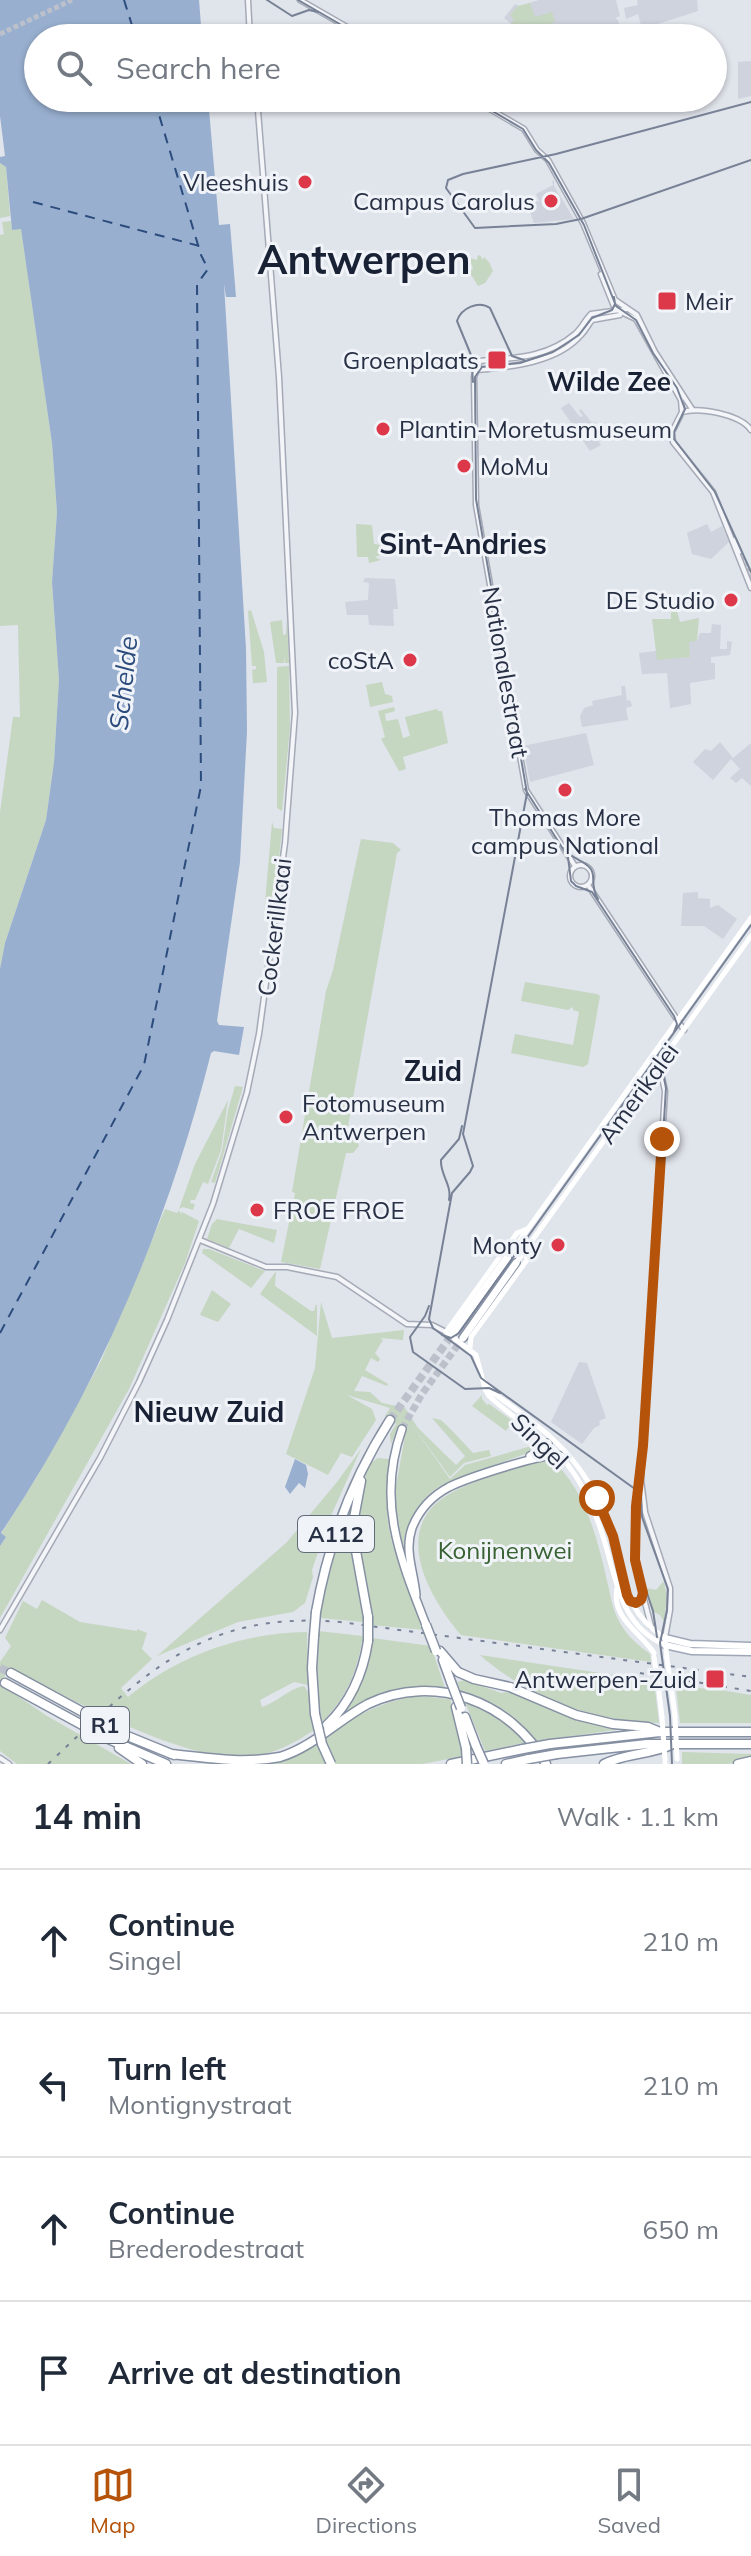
<!DOCTYPE html>
<meta charset="utf-8">
<style>
body{margin:0;font-family:Mulish,sans-serif;background:#f2f2f3;color:#1f2937}
.stop{position:absolute;width:24px;height:24px;margin:-18px;border:6px solid #b45309;border-radius:50%;background:#fff}
.stop.end{background:#b45309;border-color:#fff;box-shadow:0 2px 8px #0008}
.list{margin:0;padding:0;list-style:none}
h2{display:flex;justify-content:space-between;align-items:center;height:104px;margin:0;padding:0 32px;font-size:34px}
h2 small{font-size:26px;font-weight:400;color:#747a83}
.list li{display:grid;grid-template-columns:52px 1fr auto;gap:24px;align-items:center;box-sizing:border-box;height:144px;padding:0 32px;border-top:2px solid #e0e1e3}
.list b{display:block;font-size:30px;white-space:nowrap}
.list p{margin:0;font-size:26px;white-space:nowrap;color:#747a83}
.list em{font-size:26px;font-style:normal;color:#747a83}
.icon{flex:none;width:44px;height:44px;fill:none;stroke:currentColor;stroke-width:2;stroke-linecap:round;stroke-linejoin:round}
.map{position:relative;flex:none;width:751px;height:1764px;overflow:hidden}
.search{position:absolute;background:#fff;box-shadow:0 2px 6px #0004;left:24px;right:24px;top:24px;height:88px;display:flex;align-items:center;gap:20px;box-sizing:border-box;padding:0 28px;border-radius:44px;color:#747a83;font-size:30px}
.sheet{height:680px;background:#fff}
nav{display:flex;justify-content:space-around;align-items:center;box-sizing:border-box;height:112px;border-top:2px solid #e0e1e3;background:#fff;font-size:22px;color:#747a83}
nav a{display:grid;justify-items:center;gap:4px}
nav .on{color:#b45309}
.map>svg:first-child{display:block}
</style>
<div class="map">
<svg width="751" height="1764" viewBox="0 0 751 1764">
<rect width="100%" height="100%" fill="#e0e4eb"/>
<path fill="#ced3dd" d="M539 0H616L620 16 615 18 618 20 621 33 617 35 616 38H528L504 18 515 4 519 6Z
M637 0H697L698 11 642 29 638 14 626 19 624 8 638 5Z
M751 61V96L738 99V62Z
M554 180V186L574 219 534 223 527 204 539 201 536 194 553 185 552 181Z
M569 403 580 417 583 416 579 411 581 409 592 423 595 422 597 425 591 429 601 445 590 451 561 408Z
M707 524 711 532 722 526 729 542 711 559 692 554 687 533Z
M365 578 395 579 398 609H393L394 626 369 625 368 615H347L345 602 368 600 369 583 363 582Z
M712 624 721 625 720 649H727V641L732 642 730 655 711 657V663H715V679L690 683 691 704 670 708 667 673 642 674 639 653 656 651 658 659 689 657V641H697L700 633H711Z
M621 686H625L627 701 630 700 632 706 626 708 628 720 582 727 580 716 584 708 593 705 592 701 622 695Z
M586 733 594 765 530 782 523 746Z
M720 742 733 758 751 743V786L742 778 736 783 730 778 740 769 731 759 713 780 693 762 705 749 711 751Z
M698 892V898L710 899V908L718 905 737 919 723 939 704 926H681L683 893Z
M579 1362 587 1363 606 1418 599 1421 600 1425 594 1428 582 1444 551 1422Z"/>
<path fill="#c5d6c1" d="M530 3 535 17 552 12 555 22 538 28 541 37 528 38 530 35 526 31 523 34 511 24 514 20 510 15 518 6Z
M0 163 6 166 10 216 0 218Z
M11 221 12 230 21 228 52 443 57 512 52 582 59 680 54 762 46 820 5 943 0 969V812L13 717H20L18 625 0 626V235L4 234 2 222Z
M478 255 481 256 482 260 484 257 489 262 493 271 485 283 478 286 472 276 468 275 473 268 469 258 477 260Z
M356 524 372 525 374 544 381 545 380 555 375 557 381 560 369 563 368 557H357Z
M680 603 681 609 677 611 680 622 699 618 697 641 689 642 690 657 657 660 652 619H671V605Z
M251 610 264 652 267 682 253 683 252 670 256 669V666H252L248 611Z
M282 620 283 635 286 634 287 620 289 663H285L284 657V663H276L270 622Z
M289 666 290 728 282 811 277 808V667Z
M382 682 385 694 392 696 393 702 370 707 366 685Z
M394 707 395 711 385 714 386 721 398 719 403 738 410 736 405 717 437 709 438 711H442L448 743 403 757 406 769 399 771 381 739 385 737 378 711Z
M272 822 274 828 282 829 273 915 264 914Z
M361 839 393 843 401 850 397 853 347 1132 356 1137 359 1146 353 1153H346L320 1269 281 1262 295 1193 292 1192 326 991 333 970Z
M525 982 597 994 600 996 588 1064 583 1067 511 1053 515 1034 573 1045 579 1012 573 1010V1007L568 1010 521 1001Z
M235 1086 243 1087 215 1183 211 1182 222 1151 228 1110Z
M228 1100 221 1150 208 1184 203 1182 195 1200H191L190 1203 195 1204 193 1210 183 1207 179 1209 195 1164Z
M165 1209 177 1213 179 1210 181 1214 182 1212 199 1221 185 1263 129 1389 0 1618V1546L6 1537 1 1534 38 1475 101 1361Z
M217 1219 277 1230 274 1243 239 1229 229 1248 207 1239 212 1224Z
M203 1249H209L265 1271 251 1288 202 1253Z
M276 1271 275 1286 311 1311H314L316 1304 317 1306V1336L260 1294Z
M212 1290 231 1304 218 1322 200 1315Z
M321 1302 332 1338 404 1330 403 1340 380 1338 383 1340 375 1353 380 1359 378 1362 371 1358 365 1370 388 1384 387 1386 362 1376 354 1391 370 1392 382 1403 405 1408 418 1428 456 1465 465 1456 432 1418 441 1420C453 1431 462 1441 473 1453L489 1450 491 1456 464 1463 450 1477 410 1422 450 1479 465 1465 528 1447 535 1437 541 1448 446 1483C416 1497 408 1524 403 1554L393 1502 406 1431 399 1426 391 1444 390 1434 396 1424 385 1416 390 1408 347 1395 372 1409 376 1420 352 1457 341 1453 328 1475 286 1454 315 1368Z
M482 1395V1399L487 1405 489 1404 513 1421 506 1431 472 1406Z
M361 1449 329 1520 312 1570 313 1577 305 1603 293 1612 238 1622 157 1656 287 1542 337 1482Z
M549 1457C585 1488 597 1537 607 1581 611 1596 612 1609 620 1623 627 1636 638 1645 650 1654L651 1662 461 1635C428 1596 389 1527 451 1493 479 1477 519 1468 549 1457Z
M378 1458 389 1459C387 1482 385 1505 389 1528 395 1563 412 1597 425 1630L371 1625 358 1561 355 1519 367 1470 371 1463Z
M349 1505C344 1549 362 1581 363 1622L320 1618C324 1578 336 1542 349 1505Z
M664 1581 667 1598 664 1622 660 1615 654 1612 646 1588 656 1590Z
M42 1600 80 1622 137 1631V1629L147 1633 142 1649 152 1659 121 1688 128 1697C178 1655 242 1633 307 1632L308 1685 294 1682 260 1700 262 1707C278 1702 288 1689 304 1686L309 1693 314 1730C295 1743 275 1753 252 1757 186 1764 70 1698 10 1668L0 1683V1662L11 1646 5 1638 23 1601 37 1609Z
M318 1631 363 1636C358 1669 347 1698 322 1722L316 1681Z
M372 1638 431 1646 445 1688C390 1687 376 1698 330 1725L343 1712Z
M480 1655 654 1681 659 1723C593 1721 530 1699 480 1655Z
M465 1680 501 1693 516 1691 564 1714 623 1729 536 1741C515 1717 491 1702 461 1692L457 1682Z
M0 1684 47 1716 131 1764H17L0 1751Z
M676 1687 714 1689 751 1695V1723H680Z
M418 1696 450 1699 457 1718 464 1756 422 1764H335L325 1737C354 1716 382 1701 418 1696Z
M465 1702 505 1720 529 1742 485 1751Z
M318 1742 326 1764H265L296 1755Z
M682 1752 751 1754V1759L728 1764H682Z"/>
<path fill="#98afcf" d="M0 0H199L202 38H38V98H208L219 225 230 224 236 297H226L224 284 246 649 247 731 240 862 217 1021 219 1025 244 1027 239 1055 214 1051 211 1053C168 1224 99 1387 1 1533L6 1537 0 1546V969L5 943 46 820 54 762 59 680 52 582 57 512 52 443 21 229 12 230 6 167 0 163V157L5 156 0 116Z
M295 1459 306 1465 308 1474 305 1488 299 1483 290 1494 285 1487Z"/>
<g fill="none" stroke-linecap="round" stroke-linejoin="round">
<path stroke="#2c4c7d" stroke-width="2" stroke-dasharray="10 8" stroke-linecap="butt" d="M124 0 136 38
M33 202 207 248
M0 1333 144 1065 201 786 197 284 208 269 201 255 154 98"/>
<path stroke="#bbc0ca" stroke-width="4" stroke-dasharray="4 2" stroke-linecap="butt" d="M739 552 751 579"/>
<path stroke="#bbc0ca" stroke-width="5" stroke-dasharray="5 2.5" stroke-linecap="butt" d="M0 34 72 0"/>
<path stroke="#bbc0ca" stroke-width="7" stroke-dasharray="7 3.5" stroke-linecap="butt" d="M402 1429 422 1394 463 1338"/>
<path stroke="#bbc0ca" stroke-width="8" stroke-dasharray="8 4" stroke-linecap="butt" d="M390 1420 454 1332
M0 1668 11 1673"/>
<defs>
<path id="tertiary" d="M248 0 250 38
M300 0 366 38
M471 98 524 129 537 150 548 160 583 223 615 300 637 315 655 352 692 409
M601 274 615 309
M615 309 636 319 681 400 682 412 672 432 673 442 713 492 751 588
M476 370C510 367 557 363 581 335 586 330 588 325 592 320L620 315
M682 412C699 407 740 414 751 430
M734 540 739 552
M570 876a11 11 0 1 1 22 0a11 11 0 1 1-22 0Z
M575 866 526 790 476 505 474 377 480 361C514 358 547 358 575 334 582 328 585 320 591 314L627 309
M588 885 684 1030
M200 1240 266 1267H287L337 1277 407 1324 432 1325 446 1332
M639 1477 635 1564 651 1626
M644 1509 670 1588V1610L665 1638
M645 1511 641 1480 643 1446 665 1091 659 1064
M0 1630 100 1458 139 1382 167 1320 213 1204 247 1092 259 1034 285 843 295 713 279 377 257 98
M0 1758 9 1764"/>
<path id="primary" d="M665 1638 690 1644 751 1646
M665 1645 692 1651 751 1652"/>
<path id="trunk" d="M463 1338 516 1263
M402 1429C376 1501 400 1558 426 1625
M530 1456 544 1449 548 1443
M416 1595C414 1572 404 1551 412 1528 419 1510 432 1496 449 1487 465 1479 547 1451 561 1456"/>
<path id="motorway" d="M454 1331 507 1258
M361 1481 352 1529 368 1617
M316 1612C328 1544 353 1478 390 1420
M314 1636 312 1668 315 1714
M440 1651 458 1672 474 1679 510 1687 576 1715 613 1724 648 1727 660 1732
M443 1660 451 1682
M11 1673 125 1735 174 1755
M5 1683 106 1738 166 1764
M456 1707 466 1748
M465 1717 476 1746
M327 1725C351 1702 363 1674 368 1641
M550 1744 660 1732H751
M119 1748 142 1764
M171 1754C208 1758 243 1764 280 1757 313 1747 338 1720 368 1704 434 1672 512 1702 546 1764
M557 1754 647 1744H751
M451 1764 523 1749
M506 1764 529 1759
M604 1764C626 1753 650 1755 671 1745
M738 1764 751 1761"/>
</defs>
<use href="#tertiary" stroke="#a5aab6" stroke-width="7"/>
<use href="#primary" stroke="#9ea7b8" stroke-width="9"/>
<use href="#trunk" stroke="#8690a3" stroke-width="10"/>
<use href="#motorway" stroke="#8690a3" stroke-width="11"/>
<use href="#tertiary" stroke="#f4f5f9" stroke-width="4"/>
<path stroke="#fff" stroke-width="5" d="M527 1229 517 1233 446 1332 476 1355 485 1389 489 1396C520 1425 550 1437 575 1475 589 1496 598 1519 605 1543 617 1583 622 1627 665 1645
M507 1258 751 918
M516 1263 751 936
M470 1348 471 1337 527 1260 526 1250
M485 1382 492 1392C530 1420 566 1443 590 1485 601 1503 609 1522 614 1542 625 1583 626 1613 665 1638L667 1659
M617 1588C611 1618 640 1632 654 1653
M658 1684 662 1717
M671 1686 675 1716
M665 1763V1764"/>
<use href="#primary" stroke="#fff" stroke-width="6"/>
<use href="#trunk" stroke="#fff" stroke-width="7"/>
<use href="#motorway" stroke="#fff" stroke-width="8"/>
<path stroke="#788296" stroke-width="2" d="M267 0 292 16 309 10 318 12
M298 0 364 38
M470 98 523 129 536 150 549 163 584 225 616 306 636 320 653 353 677 388 685 409 674 432V439L715 492 751 572
M751 102 556 154 463 174 448 180 446 188 475 228 556 224 581 219 751 160
M614 297 615 304 612 310 592 318 579 335 553 352 520 363 482 367 475 377 476 499 527 793 463 1134 473 1166 470 1172 452 1193 429 1319 433 1328 471 1356 481 1378 635 1489 641 1501
M473 382 471 355 457 321C461 308 479 300 490 308L512 356 524 360
M525 789 568 857 571 881 576 886 592 892 674 1016 677 1024 674 1032
M564 848C572 860 583 859 590 868 597 875 589 885 598 899
M665 1049 661 1063 666 1088 641 1493 642 1517 668 1589 667 1610 660 1643 670 1716 672 1764
M449 1200C452 1184 440 1175 441 1160L459 1139 462 1126
M429 1306 425 1316 410 1337 413 1352 465 1389 489 1388 500 1393
M442 1335 451 1338 459 1333 751 925
M639 1523V1569L653 1611 657 1637"/>
<path stroke="#788296" stroke-width="2" stroke-dasharray="4 8" stroke-linecap="butt" d="M640 1673 751 1691
M48 1764C142 1676 200 1610 340 1622L751 1677"/>
<defs>
<path id="motorway-bridge" d="M426 1625 436 1651
M314 1636 316 1612
M368 1641V1617
M451 1682 461 1708
M315 1714 322 1744 331 1764
M476 1746 484 1764
M466 1748 467 1764
M523 1749 550 1744
M529 1759 557 1754"/>
</defs>
<use href="#motorway-bridge" stroke="#8690a3" stroke-width="11" stroke-linecap="butt"/>
<path stroke="#fff" stroke-width="5" d="M654 1657 658 1684
M667 1659 671 1686
M675 1716 677 1759
M662 1717 665 1760"/>
<use href="#motorway-bridge" stroke="#fff" stroke-width="8"/>
</g>
<g fill="none" stroke-linecap="round" stroke-linejoin="round">
<path stroke="#b45309" stroke-width="10" d="M597 1498 613 1536 627 1595 630 1601 636 1603 641 1600 643 1593 635 1560 636 1506 643 1446 662 1139"/>
</g>
<g fill="#dd3849" stroke="#f0f3f8" stroke-width="3">
<circle cx="305" cy="182" r="8"/>
<circle cx="551" cy="201" r="8"/>
<rect x="657" y="291" width="20" height="20" rx="4"/>
<rect x="487" y="350" width="20" height="20" rx="4"/>
<circle cx="383" cy="429" r="8"/>
<circle cx="464" cy="466" r="8"/>
<circle cx="731" cy="600" r="8"/>
<circle cx="410" cy="660" r="8"/>
<circle cx="565" cy="790" r="8"/>
<circle cx="286" cy="1117" r="8"/>
<circle cx="257" cy="1210" r="8"/>
<circle cx="558" cy="1245" r="8"/>
<rect x="705" y="1669" width="20" height="20" rx="4"/>
</g>
<g text-anchor="middle" dominant-baseline="central" stroke-width="6" stroke-linejoin="round" paint-order="stroke">
<g fill="#f0f3f8" stroke="#636a7a" stroke-width="2">
<rect x="298" y="1516" width="76" height="36" rx="6"/>
<rect x="81" y="1707" width="48" height="36" rx="6"/>
</g>
<g font-size="22" font-weight="bold" fill="#273044">
<text x="336" y="1534">A112</text>
<text x="105" y="1725">R1</text>
</g>
<g font-size="24" fill="#273044" stroke="#f0f3f8" text-anchor="end">
<text x="289" y="182">Vleeshuis</text>
<text x="535" y="201">Campus Carolus</text>
<text x="685" y="301" text-anchor="start">Meir</text>
<text x="479" y="360">Groenplaats</text>
<text x="399" y="429" text-anchor="start">Plantin-Moretusmuseum</text>
<text x="480" y="466" text-anchor="start">MoMu</text>
<text x="715" y="600">DE Studio</text>
<text x="394" y="660">coStA</text>
<text x="565" y="817" text-anchor="middle">Thomas More<tspan x="565" dy="28">campus National</tspan></text>
<text x="302" y="1103" text-anchor="start">Fotomuseum<tspan x="302" dy="28">Antwerpen</tspan></text>
<text x="273" y="1210" text-anchor="start">FROE FROE</text>
<text x="542" y="1245">Monty</text>
<text x="697" y="1679">Antwerpen-Zuid</text>
</g>
<g font-size="24" fill="#273044" stroke="#f0f3f8">
<text transform="translate(506 672) rotate(80)">Nationalestraat</text>
<text transform="translate(274 927) rotate(-83)">Cockerillkaai</text>
<text transform="translate(638 1093) rotate(-54)">Amerikalei</text>
<text transform="translate(540 1441) rotate(44)">Singel</text>
</g>
<g font-size="24" fill="#396233" stroke="#f0f3f8">
<text x="505" y="1550">Konijnenwei</text>
</g>
<g font-size="26" font-weight="bold" fill="#192135" stroke="#f0f3f8">
<text x="609" y="381">Wilde Zee</text>
</g>
<g font-size="26" font-style="italic" fill="#2c4c7d" stroke="#f0f3f8">
<text transform="translate(123 683) rotate(-84)">Schelde</text>
</g>
<g font-size="28" font-weight="bold" fill="#192135" stroke="#f0f3f8">
<text x="463" y="543">Sint-Andries</text>
<text x="433" y="1070">Zuid</text>
<text x="209" y="1411">Nieuw Zuid</text>
</g>
<g font-size="40" font-weight="bold" fill="#192135" stroke="#f0f3f8">
<text x="364" y="259">Antwerpen</text>
</g>
</g>
</svg>
<div class="stop" style="left:597px;top:1498px"></div>
<div class="stop end" style="left:662px;top:1139px"></div>
<div class="search"><svg class="icon" aria-label="search" viewBox="0 0 24 24"><circle cx="10" cy="10" r="6"/><path d="M15 15l6 6"/></svg>Search here</div>
</div>
<section class="sheet">
<h2>14 min<small>Walk · 1.1 km</small></h2>
<ul class="list">
<li><svg class="icon" aria-label="ahead" viewBox="0 0 24 24"><path d="M12 20V5M6 11l6-6 6 6"/></svg><div><b>Continue</b><p>Singel</p></div><em>210 m</em></li>
<li><svg class="icon" aria-label="left" viewBox="0 0 24 24"><path d="M17 20v-9H6M10 6l-5 5 5 5"/></svg><div><b>Turn left</b><p>Montignystraat</p></div><em>210 m</em></li>
<li><svg class="icon" aria-label="ahead" viewBox="0 0 24 24"><path d="M12 20V5M6 11l6-6 6 6"/></svg><div><b>Continue</b><p>Brederodestraat</p></div><em>650 m</em></li>
<li><svg class="icon" aria-label="arrive" viewBox="0 0 24 24"><path d="M6 21V4h12l-3 4 3 4H6"/></svg><div><b>Arrive at destination</b></div></li>
</ul>
</section>
<nav>
<a class="on"><svg class="icon" aria-label="map" viewBox="0 0 24 24"><path d="M3 6l6-2 6 2 6-2v14l-6 2-6-2-6 2zM9 4v14M15 6v14"/></svg>Map</a>
<a><svg class="icon" aria-label="directions" viewBox="0 0 24 24"><path d="M12 3l9 9-9 9-9-9zM9 14v-3h6M13 9l2 2-2 2"/></svg>Directions</a>
<a><svg class="icon" aria-label="saved" viewBox="0 0 24 24"><path d="M7 4h10v16l-5-4-5 4z"/></svg>Saved</a>
</nav>
